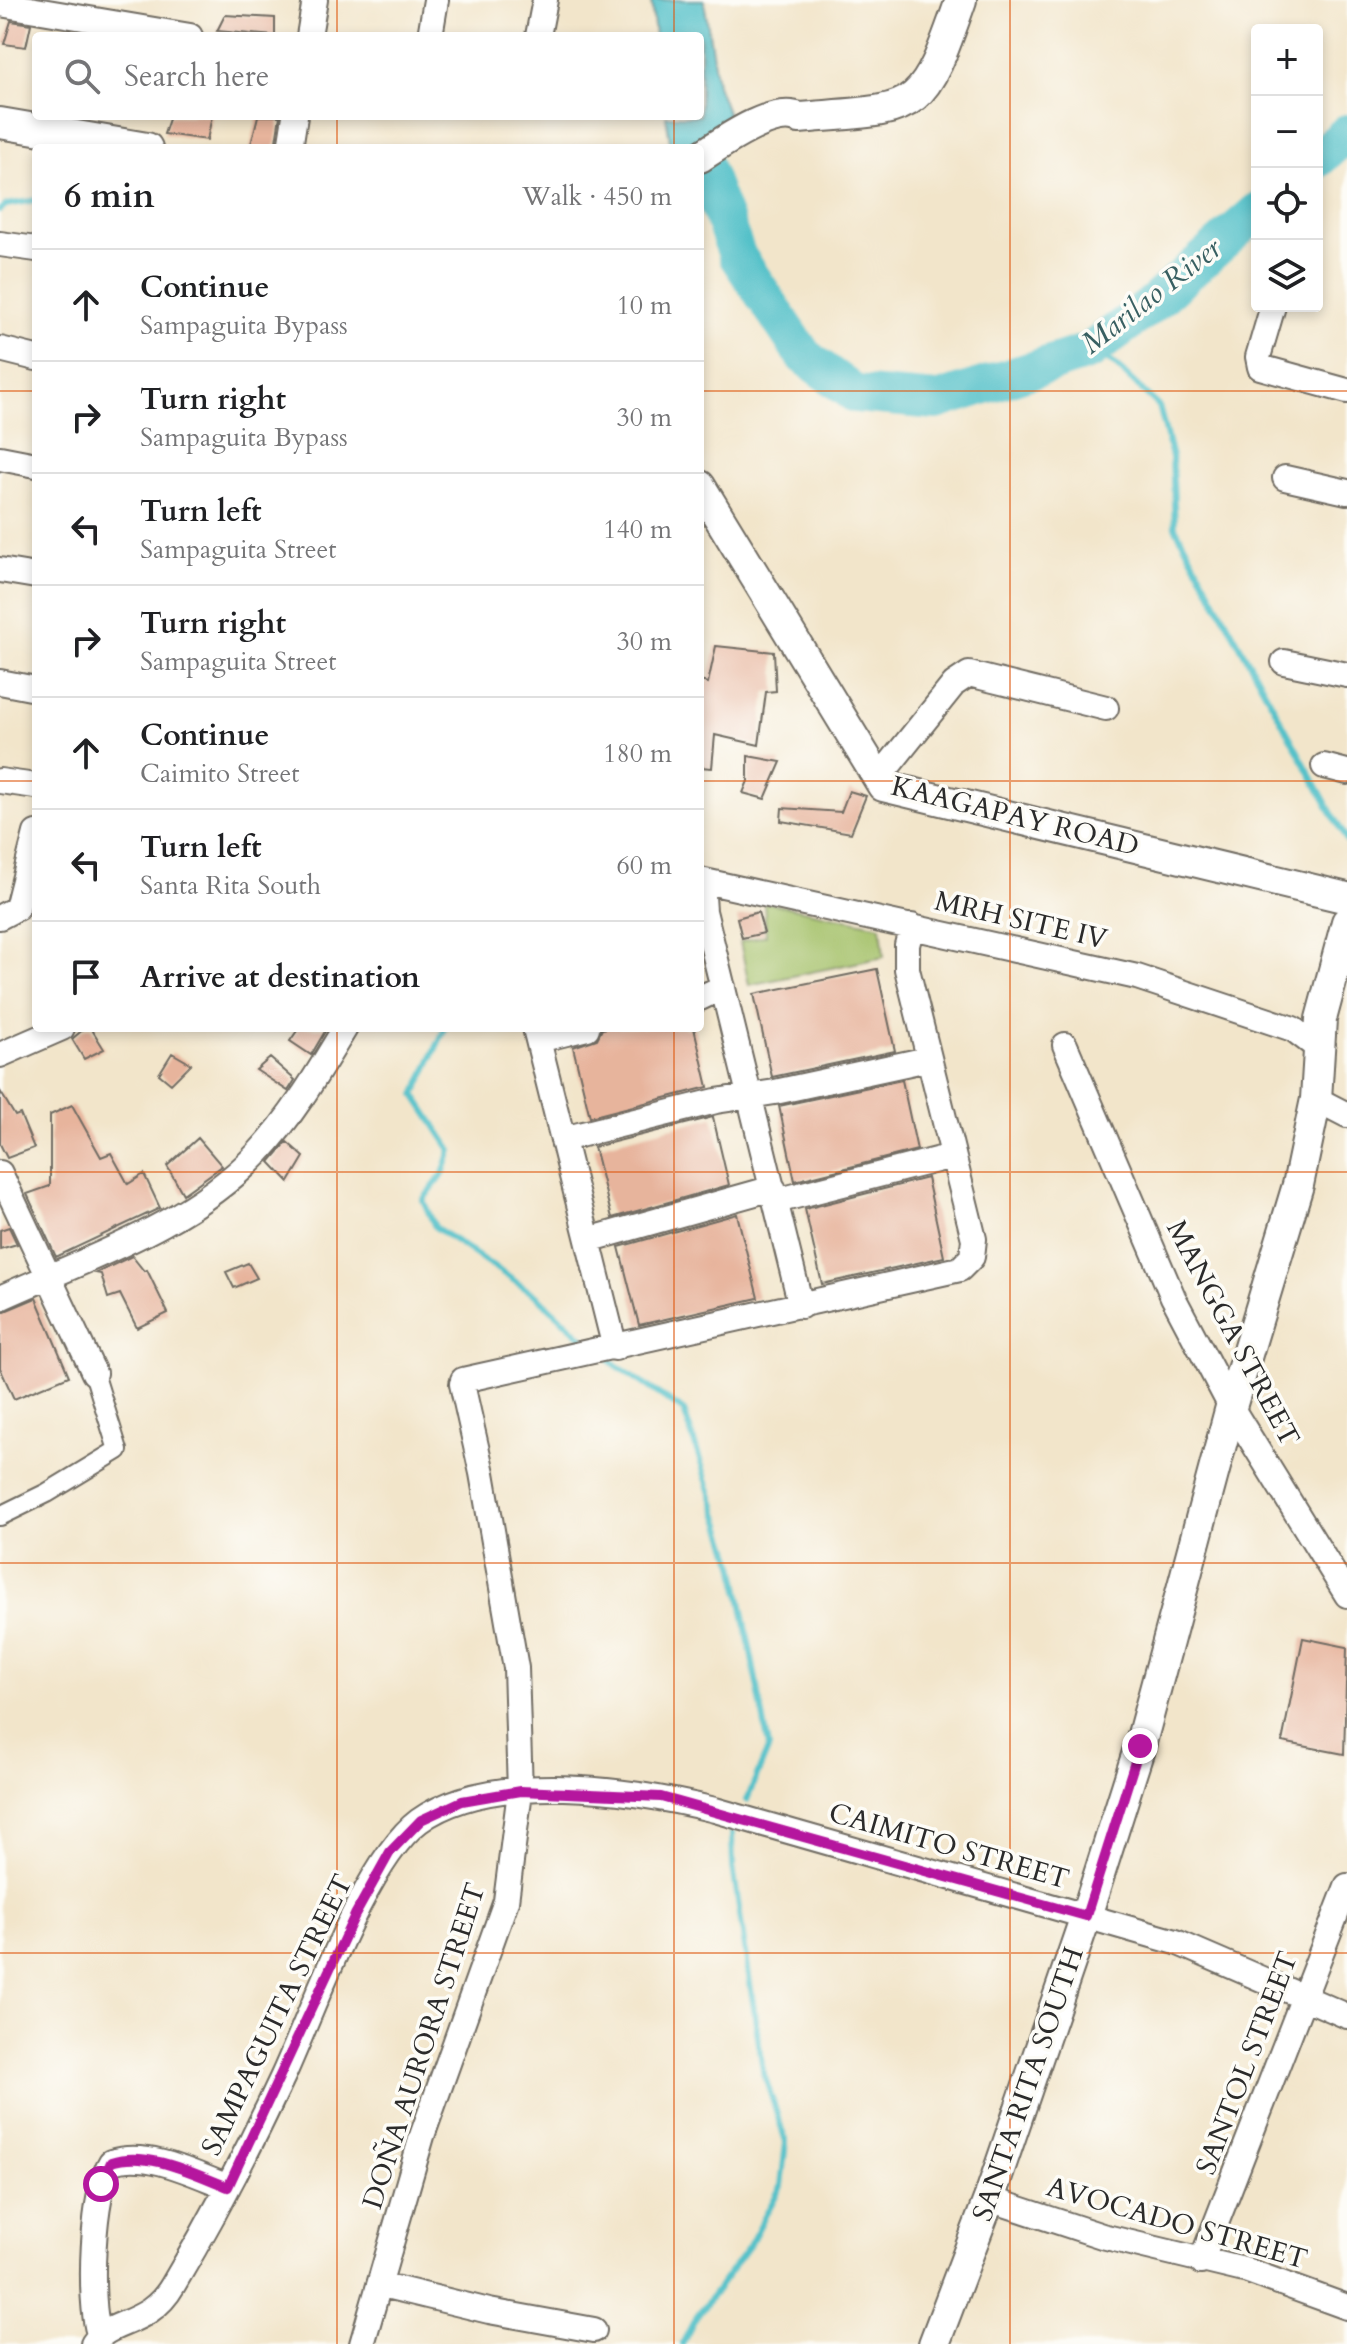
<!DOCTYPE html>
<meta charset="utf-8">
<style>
body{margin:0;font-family:Cardo,serif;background:#f6f6f6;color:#202124}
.controls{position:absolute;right:24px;top:24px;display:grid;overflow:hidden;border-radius:8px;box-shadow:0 4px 12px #0003}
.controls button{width:72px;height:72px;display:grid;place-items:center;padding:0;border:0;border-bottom:2px solid #e0e0e0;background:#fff;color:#202124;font:40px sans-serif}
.stop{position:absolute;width:24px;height:24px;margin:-18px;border:6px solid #b5179e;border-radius:50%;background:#fff}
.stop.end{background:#b5179e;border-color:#fff;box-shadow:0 2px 8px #0008}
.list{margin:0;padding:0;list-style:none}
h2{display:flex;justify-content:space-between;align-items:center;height:104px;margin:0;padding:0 32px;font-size:34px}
h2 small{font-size:26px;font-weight:400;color:#757577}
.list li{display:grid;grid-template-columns:52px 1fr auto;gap:24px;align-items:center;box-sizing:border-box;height:112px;padding:0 32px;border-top:2px solid #e0e0e0}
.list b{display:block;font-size:30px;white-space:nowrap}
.list p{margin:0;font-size:26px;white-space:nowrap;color:#757577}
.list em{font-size:26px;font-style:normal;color:#757577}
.icon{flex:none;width:44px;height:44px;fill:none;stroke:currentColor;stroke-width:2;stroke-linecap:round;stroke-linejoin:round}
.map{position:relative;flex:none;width:1347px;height:2344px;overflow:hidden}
.search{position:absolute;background:#fff;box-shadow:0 4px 12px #0003;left:32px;top:32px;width:672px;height:88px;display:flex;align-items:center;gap:20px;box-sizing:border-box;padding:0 28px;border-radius:8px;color:#757577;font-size:30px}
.panel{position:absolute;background:#fff;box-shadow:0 4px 12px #0003;left:32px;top:144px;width:672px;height:888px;border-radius:8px}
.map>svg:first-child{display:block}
</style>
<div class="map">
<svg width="1347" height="2344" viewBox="0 0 1347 2344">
<rect width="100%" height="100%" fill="#fdfcf7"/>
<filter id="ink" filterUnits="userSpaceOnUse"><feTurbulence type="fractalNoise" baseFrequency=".0125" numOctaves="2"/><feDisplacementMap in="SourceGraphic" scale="16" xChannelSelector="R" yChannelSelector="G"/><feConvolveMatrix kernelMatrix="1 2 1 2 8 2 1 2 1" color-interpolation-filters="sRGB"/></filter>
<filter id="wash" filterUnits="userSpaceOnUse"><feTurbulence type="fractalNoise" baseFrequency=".006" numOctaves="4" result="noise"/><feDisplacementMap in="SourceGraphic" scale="32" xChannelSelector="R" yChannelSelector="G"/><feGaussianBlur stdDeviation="1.8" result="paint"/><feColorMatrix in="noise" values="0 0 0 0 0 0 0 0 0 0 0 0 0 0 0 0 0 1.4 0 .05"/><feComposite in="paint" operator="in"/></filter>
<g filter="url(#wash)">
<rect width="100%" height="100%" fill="#f2e5ca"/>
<path fill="#a4c169" stroke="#68764a" stroke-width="2" d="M764 902 881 926 884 957 749 985 740 942 766 935Z"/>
<path fill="#54c1c9" stroke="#40767a" stroke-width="2" d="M651 0H704L717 85 729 117 686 148H671L666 116H700V36H655Z"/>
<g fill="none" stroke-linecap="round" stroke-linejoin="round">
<path stroke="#54c1c9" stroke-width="6" d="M0 210 6 205 36 200
M1090 351 1113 363 1159 406 1172 457 1175 527 1347 841
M445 1028 415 1095 451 1150 443 1174 423 1200 435 1227 538 1297 588 1343
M610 1361 684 1411 734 1564 769 1747 747 1800
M682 2344 695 2319 749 2246 781 2186 786 2142 763 2071 733 1867 732 1834"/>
<path stroke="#54c1c9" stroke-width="38" d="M700 156 738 257 804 356 855 394 937 401 1090 351 1149 307 1257 212
M1317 160 1347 133"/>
</g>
<g id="blocks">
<path fill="#e7b49c" d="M225 15 275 18V36L217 31Z
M11 21 31 24 26 47 4 44Z
M170 116H212L207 140 164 134Z
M258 116H280L275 148H250Z
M716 646 774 652 776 691 766 692 759 745 715 735 712 768 700 767V681L708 683Z
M748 756 781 762 765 799 743 793 748 781Z
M849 791 866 796 851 833 781 821 782 808 841 812Z
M758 912 764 933 742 938 737 918Z
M877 969 895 1051 772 1077 754 994Z
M85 1028H91L104 1049 84 1059 72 1039Z
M299 1028H327L311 1055 290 1041Z
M607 1028H694L708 1087 590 1117 573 1047 597 1039 602 1029Z
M172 1053 191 1064 171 1084 159 1074Z
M270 1058 295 1080 288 1091 256 1070Z
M902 1080 917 1150 795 1181 779 1106Z
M0 1091 15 1116 20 1114 34 1148 7 1158 0 1144Z
M72 1105 101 1157 111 1153 128 1184 144 1174 160 1208 56 1257 27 1194 50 1186V1115Z
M713 1117 729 1185 612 1218 594 1147Z
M198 1138 222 1166 183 1194 167 1166Z
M287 1142 304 1157 289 1182 270 1162Z
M927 1178 944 1257 822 1284 805 1209Z
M737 1214 758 1298 639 1325 619 1247Z
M9 1227 17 1244 0 1249V1230Z
M132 1256 144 1271 147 1270 168 1313 137 1328 120 1294 108 1298 101 1274 96 1273Z
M248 1263 257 1278 234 1288 226 1272Z
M36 1298 69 1376 14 1399 0 1368V1313Z
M1303 1638 1347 1647 1344 1754 1282 1742Z"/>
</g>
</g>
<g filter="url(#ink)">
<use href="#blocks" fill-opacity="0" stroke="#716c63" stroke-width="2"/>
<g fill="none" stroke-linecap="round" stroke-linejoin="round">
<defs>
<path id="pedestrian" d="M0 1516 47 1493 118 1450 94 1373"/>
<path id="minor" d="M0 4 190 36
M309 36 315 0
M430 36 436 0
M538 36 545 0
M290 148 295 116
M0 244 36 249
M1273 306 1258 357 1260 367 1347 391
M0 349 36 358
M0 458 36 465
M1285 478 1347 492
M0 570 36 576
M1284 662 1347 675
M0 682 36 689
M1324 766 1347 772
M877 780 954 684 969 674 1106 708
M0 781 36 786
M700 880 1137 977 1293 1029 1318 1048
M702 881 704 911 801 1306
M0 917 17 908 36 833
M700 998 723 987
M535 1028 615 1348
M538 1040 587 1028
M1065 1045 1173 1297 1231 1407 1347 1595
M0 1055 62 1028
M1316 1099 1347 1115
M563 1139 716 1101 775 1092 928 1059
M0 1173 94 1373
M776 1201 952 1156
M588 1240 773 1188
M0 1298C88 1258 190 1225 258 1153 293 1116 319 1071 345 1028
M463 1380 960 1269 972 1257 974 1239 907 969V945L912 926
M989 2199 1102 2236 1248 2271 1347 2307
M1201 2262 1347 1886
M382 2285 489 2311 594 2330
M99 2334C88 2300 92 2192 111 2162 148 2150 194 2174 228 2187
M93 2344C110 2319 149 2327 173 2285 213 2218 250 2147 283 2076 313 2011 365 1861 419 1821 492 1768 634 1790 715 1810L1176 1942 1347 2016
M362 2344 422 2136 506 1901 520 1791 516 1668 482 1473 462 1384"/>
<path id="tertiary" d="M0 123 147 148
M700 157C723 142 773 106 799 118 919 108 920 118 961 0
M700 486 883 786 1347 898
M934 2344 989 2199 1086 1916 1140 1746 1231 1407 1298 1185 1316 1099 1321 1019 1347 922"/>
</defs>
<use href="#pedestrian" stroke="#716c63" stroke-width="22"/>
<use href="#minor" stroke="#716c63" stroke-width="28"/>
<use href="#tertiary" stroke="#716c63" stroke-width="34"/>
<use href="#pedestrian" stroke="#fff" stroke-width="18"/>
<use href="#minor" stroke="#fff" stroke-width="24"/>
<use href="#tertiary" stroke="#fff" stroke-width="30"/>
</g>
</g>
<g fill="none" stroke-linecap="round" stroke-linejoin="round" filter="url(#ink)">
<path stroke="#b5179e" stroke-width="10" d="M101 2184 111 2162C148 2150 194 2174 228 2187L355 1915 390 1852 421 1820 462 1801 520 1791 661 1797 1086 1916 1140 1746"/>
</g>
<path fill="none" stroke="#df570e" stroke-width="2" stroke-opacity="0.55" d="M337 0V36M674 0V36M1010 0V2344M337 116V148M674 116V148M0 391H36M700 391H1347M0 781H36M700 781H1347M337 1028V2344M674 1028V2344M0 1172H1347M0 1563H1347M0 1953H1347"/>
<g text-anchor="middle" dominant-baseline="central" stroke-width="7" stroke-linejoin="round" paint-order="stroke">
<g font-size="28" fill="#2b2b2b" stroke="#fdfcf7">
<text transform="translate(1015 816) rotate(14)">KAAGAPAY ROAD</text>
<text transform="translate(1021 920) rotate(13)">MRH SITE IV</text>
<text transform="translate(1233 1333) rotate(62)">MANGGA STREET</text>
<text transform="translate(949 1846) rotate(16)">CAIMITO STREET</text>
<text transform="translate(277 2015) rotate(-64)">SAMPAGUITA STREET</text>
<text transform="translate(424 2046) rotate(-72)">DOÑA AURORA STREET</text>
<text transform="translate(1247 2063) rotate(-69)">SANTOL STREET</text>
<text transform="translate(1028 2084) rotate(-71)">SANTA RITA SOUTH</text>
<text transform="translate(1177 2223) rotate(16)">AVOCADO STREET</text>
</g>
<g font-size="30" font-style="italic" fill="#396062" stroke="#fdfcf7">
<text transform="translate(1151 296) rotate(-38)">Marilao River</text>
</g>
</g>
</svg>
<div class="controls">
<button>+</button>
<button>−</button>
<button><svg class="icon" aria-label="locate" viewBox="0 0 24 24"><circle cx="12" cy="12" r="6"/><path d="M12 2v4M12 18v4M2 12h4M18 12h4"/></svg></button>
<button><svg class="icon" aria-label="layers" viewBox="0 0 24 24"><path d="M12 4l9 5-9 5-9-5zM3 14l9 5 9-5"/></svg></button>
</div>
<div class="stop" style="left:101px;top:2184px"></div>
<div class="stop end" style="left:1140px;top:1746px"></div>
<div class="search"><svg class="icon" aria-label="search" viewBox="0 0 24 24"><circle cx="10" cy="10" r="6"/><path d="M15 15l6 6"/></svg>Search here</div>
<section class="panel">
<h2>6 min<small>Walk · 450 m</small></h2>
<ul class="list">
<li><svg class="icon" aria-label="ahead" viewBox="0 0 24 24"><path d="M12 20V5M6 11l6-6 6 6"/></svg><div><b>Continue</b><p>Sampaguita Bypass</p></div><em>10 m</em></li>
<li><svg class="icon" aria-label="right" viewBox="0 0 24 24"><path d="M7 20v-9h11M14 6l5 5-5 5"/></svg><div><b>Turn right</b><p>Sampaguita Bypass</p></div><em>30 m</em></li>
<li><svg class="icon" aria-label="left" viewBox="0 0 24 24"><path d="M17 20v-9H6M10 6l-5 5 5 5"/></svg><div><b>Turn left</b><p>Sampaguita Street</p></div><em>140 m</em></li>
<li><svg class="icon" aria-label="right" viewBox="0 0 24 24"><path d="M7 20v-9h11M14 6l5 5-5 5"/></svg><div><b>Turn right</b><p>Sampaguita Street</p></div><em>30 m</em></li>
<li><svg class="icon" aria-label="ahead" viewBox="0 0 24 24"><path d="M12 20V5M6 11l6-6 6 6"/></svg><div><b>Continue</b><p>Caimito Street</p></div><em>180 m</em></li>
<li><svg class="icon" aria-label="left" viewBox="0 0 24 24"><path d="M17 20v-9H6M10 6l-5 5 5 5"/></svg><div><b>Turn left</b><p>Santa Rita South</p></div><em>60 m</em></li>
<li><svg class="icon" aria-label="arrive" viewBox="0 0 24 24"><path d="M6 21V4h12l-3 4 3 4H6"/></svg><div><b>Arrive at destination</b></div></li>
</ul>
</section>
</div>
